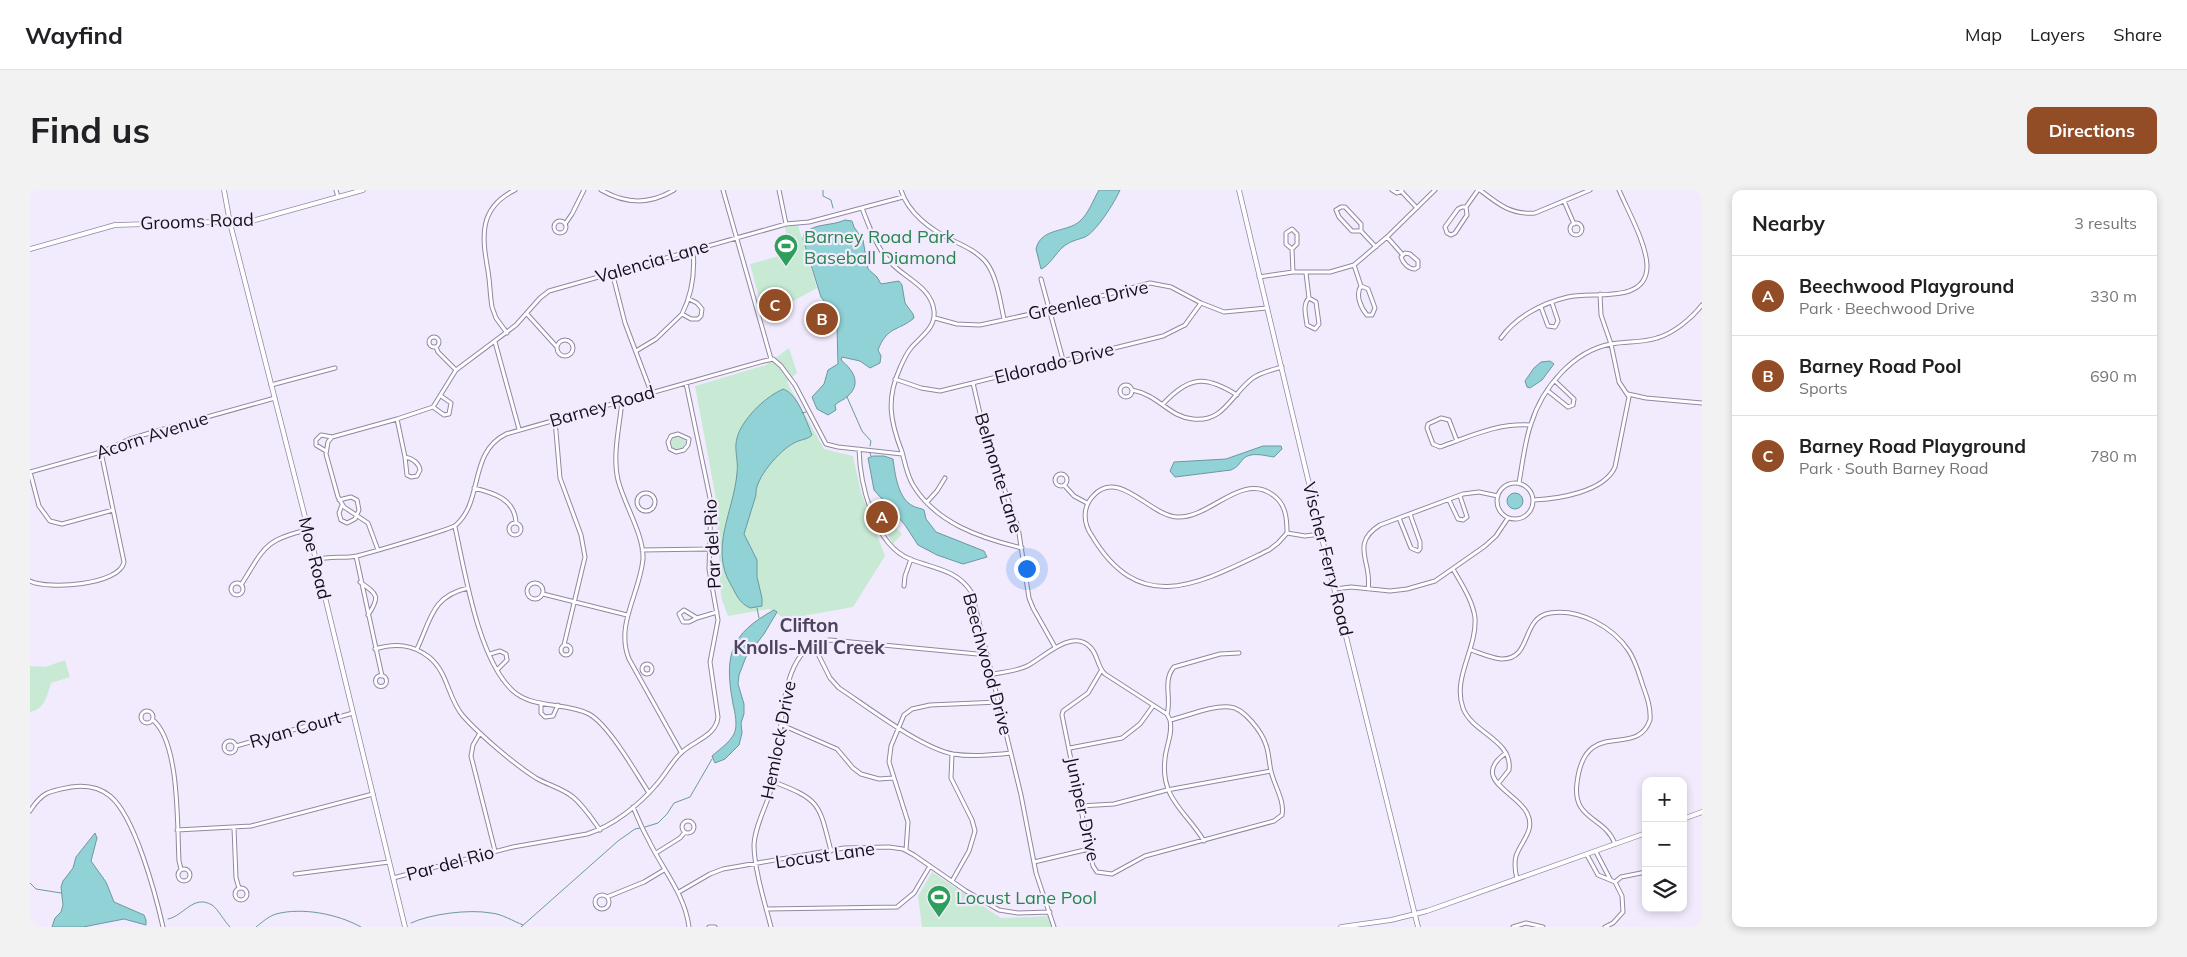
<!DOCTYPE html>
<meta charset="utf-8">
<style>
body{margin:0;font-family:Mulish,sans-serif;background:#f2f2f2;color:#202124}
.controls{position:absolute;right:15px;bottom:15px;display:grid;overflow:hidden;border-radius:10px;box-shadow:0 2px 8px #0003}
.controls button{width:45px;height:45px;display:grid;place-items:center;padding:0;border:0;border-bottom:1px solid #e0e0e0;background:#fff;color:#202124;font:25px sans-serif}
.you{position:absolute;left:996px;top:378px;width:18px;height:18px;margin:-12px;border:4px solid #fff;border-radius:50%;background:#1a73e8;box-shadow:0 0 0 8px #1a73e833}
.badge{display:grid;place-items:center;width:32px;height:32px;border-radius:50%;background:#924c26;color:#fff;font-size:16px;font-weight:700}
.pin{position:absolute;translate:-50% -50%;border:2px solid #fff;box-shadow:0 1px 5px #0006}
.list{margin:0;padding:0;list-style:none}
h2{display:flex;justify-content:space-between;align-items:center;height:65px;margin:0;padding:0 20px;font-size:21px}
h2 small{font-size:16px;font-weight:400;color:#757577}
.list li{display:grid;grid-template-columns:32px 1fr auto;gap:15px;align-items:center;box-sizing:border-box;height:80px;padding:0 20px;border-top:1px solid #e0e0e0}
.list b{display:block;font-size:19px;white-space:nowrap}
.list p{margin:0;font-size:16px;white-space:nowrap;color:#757577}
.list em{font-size:16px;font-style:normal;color:#757577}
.icon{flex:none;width:28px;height:28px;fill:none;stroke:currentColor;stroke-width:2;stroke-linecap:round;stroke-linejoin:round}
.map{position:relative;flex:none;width:1672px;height:737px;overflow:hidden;border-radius:10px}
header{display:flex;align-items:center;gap:30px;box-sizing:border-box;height:70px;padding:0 25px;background:#fff;border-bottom:1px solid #e0e0e0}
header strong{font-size:24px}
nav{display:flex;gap:28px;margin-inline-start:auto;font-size:18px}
.intro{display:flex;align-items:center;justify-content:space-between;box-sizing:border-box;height:120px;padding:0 30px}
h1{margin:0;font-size:35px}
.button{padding:12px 22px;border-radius:10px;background:#924c26;color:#fff;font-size:18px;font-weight:700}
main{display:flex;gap:30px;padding:0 30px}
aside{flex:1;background:#fff;border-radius:10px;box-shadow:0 2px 8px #0003}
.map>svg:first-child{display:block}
</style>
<header>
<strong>Wayfind</strong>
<nav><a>Map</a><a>Layers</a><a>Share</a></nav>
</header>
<div class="intro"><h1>Find us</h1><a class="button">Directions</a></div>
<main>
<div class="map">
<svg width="1672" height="737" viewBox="0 0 1672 737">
<rect width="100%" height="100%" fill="#f2ebfe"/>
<path fill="#c8ead4" d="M768 35 787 98 734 127 720 74 760 63 755 37Z
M759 158 767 183 757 192 794 259 823 266 831 302 855 366 823 417 756 429 739 419 698 426 691 407 686 309 665 196 736 175Z
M646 246 657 251 651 260H644L640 255 643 247Z
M839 309 872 344 863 354Z
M35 470 40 487 21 493C17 506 15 519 0 522V476L15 477Z
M902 682 971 728 1019 726 1022 737H892L888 706Z"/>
<path fill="#91d2d7" stroke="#6c989e" d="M1069 0H1090C1085 12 1066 42 1055 47 1047 50 1040 51 1033 57 1026 63 1019 76 1011 79L1006 59C1011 37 1037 43 1050 31 1059 23 1063 10 1069 0Z
M815 30 822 31 824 37 833 50 838 79 847 87 851 94 869 91 872 95 875 113 883 124 884 128C869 141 857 136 848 160L851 166 850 173 840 178 830 171 812 167 811 170C823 180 832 193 818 206 814 210 809 211 805 215L806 220 798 225 787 219 782 207 794 194 798 180 808 174 807 136 803 122 791 107 773 49 774 43C786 33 802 36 815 30Z
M792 116 798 140 791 142 785 118Z
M1511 172 1520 171 1524 174 1512 190 1500 198 1497 197 1495 191 1504 178Z
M753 199C768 204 776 231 782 245 777 250 771 249 764 253 750 260 724 289 726 305L714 344 727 370V387L732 408V416L720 418C708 412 707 405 701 395 679 358 704 321 707 283 709 265 701 257 711 238 720 222 736 207 753 199Z
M1233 256H1251L1252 259 1244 267C1235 266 1221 261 1213 269 1209 274 1208 277 1201 280L1145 287 1140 281 1144 272 1196 269Z
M843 266H854L863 269C865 284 868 309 883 316 886 318 891 318 894 320L896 329 906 342 954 361 957 367 933 374 907 365 888 355 875 335 844 300 838 268Z
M1477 311a8 8 0 1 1 16 0a8 8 0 1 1-16 0Z
M744 420 747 422 734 444 716 467 709 485 708 494 714 514V524L711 533 712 543 709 555 695 569 685 573 682 566C690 559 699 553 704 544 708 536 705 523 703 514 694 465 700 444 744 420Z
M65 643 67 648 61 671 76 692 84 712 114 725 116 730V735L94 729 53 737H22L25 728 31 722 33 715 31 697 33 691 43 678 46 667Z"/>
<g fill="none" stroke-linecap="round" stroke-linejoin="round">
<path stroke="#6c989e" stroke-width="1" d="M793 0V6L801 10 803 18
M817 207 832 241 841 251 840 256
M772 223 776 222
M840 263 841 266
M727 418 729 428
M615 637 628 633 637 624 644 613 660 607 682 569
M0 693 6 699 31 703
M138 729C154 726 163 704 182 715 188 719 194 731 200 737
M381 733C400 724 439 719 461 723 472 724 483 731 493 735
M226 737C231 733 239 726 246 724 272 717 308 724 331 737
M491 737 588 651 605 639 610 638"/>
<defs>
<path id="minor" d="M306 0 308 7
M571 0C596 14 619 15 644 0
M693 0 741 169
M749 0 756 34
M871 0C878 23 901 40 922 50 934 56 946 61 955 71 967 85 970 111 974 129
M1362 0 1367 3 1372 1
M1450 0C1468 14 1481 25 1505 23L1560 0
M1372 2 1387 18
M1534 11 1544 34
M1311 17H1315L1331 34V41H1322L1309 27 1306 20Z
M1432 17H1436L1437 25 1425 43 1421 45 1417 43 1415 37 1428 19Z
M1436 17 1448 0
M832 18C838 34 845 53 855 66 869 87 901 94 904 121 906 138 890 147 881 158 876 164 873 171 870 178 856 209 860 231 872 262 875 273 877 285 883 295 906 333 950 348 992 358
M524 37a6 6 0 1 1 12 0a6 6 0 1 1-12 0Z
M1540 39a6 6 0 1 1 12 0a6 6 0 1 1-12 0Z
M535 34 542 24 554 0
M1262 39 1267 44V54L1262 59 1256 54V43Z
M1331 41 1346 57
M1357 47 1372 64
M1262 59 1263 82
M1375 63 1380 64 1388 71V77L1385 79C1378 79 1373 73 1371 67Z
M1324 75 1331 96
M582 82 595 133 621 202
M1276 83 1279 108
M1229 87 1263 82H1300L1324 75 1357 47 1405 0
M1011 89 1033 170
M1331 96 1338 99 1345 118 1342 125H1337C1331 118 1325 105 1331 96Z
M1279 108 1286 112 1289 134 1285 139 1277 135C1276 126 1272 115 1279 108Z
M1511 117 1518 136 1525 137 1528 131 1522 113
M497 124 526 156
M652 124C662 104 665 81 663 60
M905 128 927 134 950 135 1019 120 1120 93 1141 97 1171 113 1194 122 1237 118
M477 143 466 128 462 117C460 105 460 93 458 81 452 47 448 18 485 0
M399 152a5 5 0 1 1 10 0a5 5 0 1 1-10 0Z
M1471 148C1486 127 1512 113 1538 107 1562 101 1618 115 1617 75 1616 53 1598 21 1589 0
M527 158a8 8 0 1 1 16 0a8 8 0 1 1-16 0Z
M465 152 489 239
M406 157 408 162 426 180
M606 161 626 149 652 124 661 129H668L671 126 672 119 667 113 659 109
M865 189 891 198 910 201 1133 146 1155 135 1171 113
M943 193 955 245 988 337 999 408 1003 418 1025 457
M1090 201a6 6 0 1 1 12 0a6 6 0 1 1-12 0Z
M241 195 305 178
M1102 200C1129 205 1139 227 1163 229 1194 233 1202 203 1223 188 1231 182 1242 180 1252 177
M1518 201 1538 217 1543 215 1544 209 1525 191
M1598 204 1616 208 1672 213
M592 210C590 235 582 265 588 290 594 314 614 345 613 369 610 403 585 435 599 469L651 562
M1133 214C1159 186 1175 185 1207 205
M403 217 426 180 486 135 510 108 519 101 756 34 779 32 873 7
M367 229 375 267
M525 230 530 288 551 345 555 367 534 455
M648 244 659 249 658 255 654 260 646 262 640 259 638 252 641 246Z
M302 247 298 252 296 264 308 307 314 317 338 333 348 360
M1427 251 1419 230 1411 228 1398 234 1397 238 1403 254 1410 257C1441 246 1467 233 1500 235
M829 259C830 294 844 355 880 369 904 379 927 379 942 403L991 605 1006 683 1024 737
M296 261 286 255V250L291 245 302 247 367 229 403 217 414 225 419 224 421 213 411 206
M375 267C382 268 389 273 390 280L387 286 381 287 377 285Z
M0 282 71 262 100 249 123 242 245 208
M0 282 9 316 20 331 32 334 83 320
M1025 290a6 6 0 1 1 12 0a6 6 0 1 1-12 0Z
M1489 293C1492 276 1495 250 1501 234 1512 198 1543 161 1581 154 1596 151 1612 153 1627 148 1644 143 1661 129 1672 115
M1467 311a18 18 0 1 1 36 0a18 18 0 1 1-36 0Z
M1034 295 1044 306 1057 313
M444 298C464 303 485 309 486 333
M607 312a9 9 0 1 1 18 0a9 9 0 1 1-18 0Z
M309 310 321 307 327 310 329 320 325 329 317 333 311 330 309 323 312 315
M1419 310 1428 329 1433 330 1437 327 1430 306
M1503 310C1528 309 1574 302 1585 277L1599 207 1589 192 1581 154 1571 125 1570 104
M897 312 907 301 915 288
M1369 328 1381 358 1388 361 1390 359V352L1380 324
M479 339a6 6 0 1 1 12 0a6 6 0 1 1-12 0Z
M425 337C435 382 448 469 483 501 503 519 536 512 559 524 579 535 606 583 619 603
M1257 343C1257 329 1256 314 1243 305 1211 282 1181 328 1148 327 1121 327 1089 278 1064 305 1052 317 1053 333 1062 346 1111 428 1170 393 1239 360L1248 353 1257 343 1275 346 1291 344
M612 360 678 359
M326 366 352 486
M286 370C300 365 313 369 327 366 339 363 422 339 426 335 454 310 438 263 476 244L734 171 743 169 751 176 765 195 796 254 808 257 872 264
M1423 379C1431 393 1443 411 1445 428 1447 459 1422 488 1433 518 1442 543 1483 550 1479 580L1468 594
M0 391C18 400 90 395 94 372L71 262
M330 392C347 404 351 406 338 425
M497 401a8 8 0 1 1 16 0a8 8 0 1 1-16 0Z
M201 399a6 6 0 1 1 12 0a6 6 0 1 1-12 0Z
M211 395C234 359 233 350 277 340
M874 396 875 386 881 369
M1305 399 1321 397 1360 401 1377 399 1405 391 1455 356 1466 346 1478 328
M1338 399C1343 373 1319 354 1350 335L1433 304 1449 302 1468 306
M513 404 597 425
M654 420 667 428 659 432H653L649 424Z
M667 428 687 422
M783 454 800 488 809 498C838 517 891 558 923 564 942 567 962 565 981 563
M531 460a5 5 0 1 1 10 0a5 5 0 1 1-10 0Z
M345 459C365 453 382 454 399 467 418 482 418 509 433 526 450 545 484 574 506 588 518 595 532 598 543 607 554 616 562 629 570 640
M387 459C401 429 402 406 438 398
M1441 460C1450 463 1461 468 1471 469 1503 470 1490 428 1520 423 1549 418 1583 437 1599 461 1606 472 1609 484 1613 496 1617 507 1621 518 1620 530 1606 570 1555 525 1547 593 1542 631 1575 626 1585 654
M460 464 470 461 476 464 477 470 468 479
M612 479a5 5 0 1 1 10 0a5 5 0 1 1-10 0Z
M963 484C974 482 987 481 997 476 1013 468 1042 438 1060 457 1068 464 1067 477 1075 484L1137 524 1140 530C1158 526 1181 515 1200 517 1214 518 1232 542 1236 555 1239 563 1239 573 1241 581 1244 595 1255 611 1252 625L1244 631 1115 666 1082 684 1067 682 1063 676 1059 659 1032 525 1033 521 1058 503 1071 481
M345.5 491a5.5 5.5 0 1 1 11 0a5.5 5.5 0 1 1-11 0Z
M511 513V523L515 527 523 526 528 515
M111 527a6 6 0 1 1 12 0a6 6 0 1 1-12 0Z
M1137 524C1142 509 1132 491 1144 477L1190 464 1209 463
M123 530C150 553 147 636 149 671L151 679
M1140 530C1143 545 1136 555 1135 569 1130 609 1157 622 1174 651
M752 535 807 559 823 578 831 584 849 589 863 588
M450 543 443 555 441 566 465 661
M194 557a6 6 0 1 1 12 0a6 6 0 1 1-12 0Z
M206 556 323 523
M1040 558 1092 548 1110 534 1123 516
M1476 563C1439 589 1488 603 1497 623 1506 640 1491 651 1486 666 1484 674 1485 681 1487 689
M744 592C791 610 789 614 801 661
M1050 616 1084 614 1137 600 1241 581
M603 617C608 628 612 639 618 649 632 679 655 704 659 737
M0 621C12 602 19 601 41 597 55 595 69 597 80 606 105 626 126 706 133 737
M652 637a6 6 0 1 1 12 0a6 6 0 1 1-12 0Z
M204 638 206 688 209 698
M147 640 221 636 343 604
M876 660 878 632 859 572 861 556 874 525 882 519 900 515 969 512
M1566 662 1580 689
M626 663 650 648 655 642
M1557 665 1568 685 1585 692 1592 706 1593 722 1583 733 1575 737
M1004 672 1059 659
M148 685a6 6 0 1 1 12 0a6 6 0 1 1-12 0Z
M265 684 359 672
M363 688 483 657 557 644C583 636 609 615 626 595 635 585 641 573 650 564 662 551 686 547 688 527L680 472 688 430 679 379 681 313 656 193
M922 691 939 661 945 641 942 630 921 588 922 564
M1585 692 1591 687 1616 682
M205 704a6 6 0 1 1 12 0a6 6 0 1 1-12 0Z
M649 702 680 684 693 679 814 658 859 657 873 659 884 665 936 701 969 720 988 723 1020 722
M565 712a7 7 0 1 1 14 0a7 7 0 1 1-14 0Z
M577 707 614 692 634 680
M737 719 867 717 884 703 900 676
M679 737H685
M741 737C735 714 724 678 724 655 725 634 738 614 743 593 754 555 744 452 800 450L958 465
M1483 737 1496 733 1513 737"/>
<path id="tertiary" d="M194 0 200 33 286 370 375 737
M1209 0 1302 390 1388 737
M0 59 85 35 222 31 333 0
M1653 629 1672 622
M1311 737 1361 730 1397 721 1616 643"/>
</defs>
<use href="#minor" stroke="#9287a3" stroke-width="5"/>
<use href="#tertiary" stroke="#9287a3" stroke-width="5.5"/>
<use href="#minor" stroke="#fff" stroke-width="3"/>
<use href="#tertiary" stroke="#fff" stroke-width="4"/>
</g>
<defs>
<symbol id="stadium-pin" viewBox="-11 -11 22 30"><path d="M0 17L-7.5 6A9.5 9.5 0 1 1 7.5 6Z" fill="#2e9e5b" stroke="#f2ebfe"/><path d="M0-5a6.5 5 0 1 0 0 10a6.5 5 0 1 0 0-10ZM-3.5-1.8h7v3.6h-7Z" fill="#fff"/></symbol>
</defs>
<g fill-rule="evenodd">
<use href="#stadium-pin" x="742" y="42" width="28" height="38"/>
<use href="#stadium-pin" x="895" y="693" width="28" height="38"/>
</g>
<g text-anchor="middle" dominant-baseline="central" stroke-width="4.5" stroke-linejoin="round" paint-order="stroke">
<g font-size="18" fill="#140f1a" stroke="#f2ebfe">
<text transform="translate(167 31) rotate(-2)">Grooms Road</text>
<text transform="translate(622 71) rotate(-16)">Valencia Lane</text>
<text transform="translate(1058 110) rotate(-13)">Greenlea Drive</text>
<text transform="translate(1024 173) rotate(-14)">Eldorado Drive</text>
<text transform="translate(572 216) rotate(-16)">Barney Road</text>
<text transform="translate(122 245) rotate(-18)">Acorn Avenue</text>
<text transform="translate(969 283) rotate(73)">Belmonte Lane</text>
<text transform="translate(682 354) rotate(-93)">Par del Rio</text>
<text transform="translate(285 368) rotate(76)">Moe Road</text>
<text transform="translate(1298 369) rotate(76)">Vischer Ferry Road</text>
<text transform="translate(958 474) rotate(75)">Beechwood Drive</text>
<text transform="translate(265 539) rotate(-16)">Ryan Court</text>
<text transform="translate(748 550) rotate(-79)">Hemlock Drive</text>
<text transform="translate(1053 619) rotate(78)">Juniper Drive</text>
<text transform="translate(795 665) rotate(-8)">Locust Lane</text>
<text transform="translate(420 673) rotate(-15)">Par del Rio</text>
</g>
<g font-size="18" fill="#27864d" stroke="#f2ebfe" text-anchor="start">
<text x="774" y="46">Barney Road Park<tspan x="774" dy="21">Baseball Diamond</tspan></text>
<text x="926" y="707">Locust Lane Pool</text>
</g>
<g font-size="19" font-weight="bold" fill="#4e435d" stroke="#f2ebfe">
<text x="779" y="435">Clifton<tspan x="779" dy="22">Knolls-Mill Creek</tspan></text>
</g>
</g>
</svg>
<div class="controls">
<button>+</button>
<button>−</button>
<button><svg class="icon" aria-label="layers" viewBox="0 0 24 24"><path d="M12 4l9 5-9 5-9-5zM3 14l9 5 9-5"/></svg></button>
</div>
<div class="you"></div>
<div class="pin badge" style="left:852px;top:327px">A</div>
<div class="pin badge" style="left:792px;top:129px">B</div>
<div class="pin badge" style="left:745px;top:115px">C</div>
</div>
<aside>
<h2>Nearby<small>3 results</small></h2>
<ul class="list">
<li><span class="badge">A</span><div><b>Beechwood Playground</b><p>Park · Beechwood Drive</p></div><em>330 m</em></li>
<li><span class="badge">B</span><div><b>Barney Road Pool</b><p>Sports</p></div><em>690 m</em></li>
<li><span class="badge">C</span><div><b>Barney Road Playground</b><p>Park · South Barney Road</p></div><em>780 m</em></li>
</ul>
</aside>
</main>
